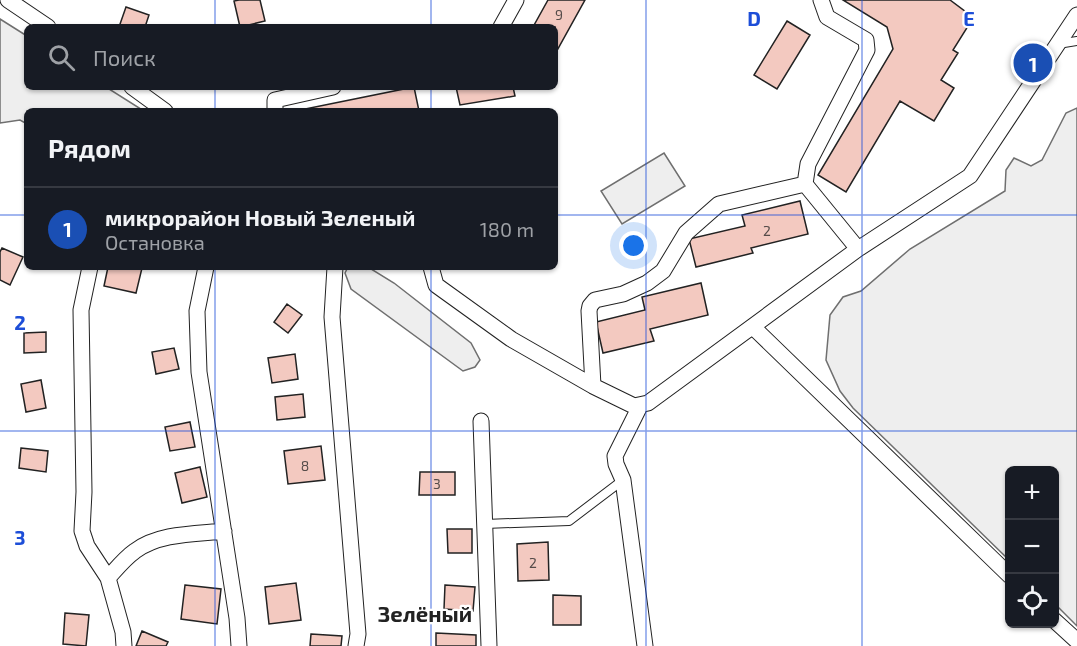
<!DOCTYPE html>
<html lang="ru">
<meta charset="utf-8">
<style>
body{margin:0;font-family:"Exo 2",sans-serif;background:#20242c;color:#f1f3f6}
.controls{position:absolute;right:18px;bottom:18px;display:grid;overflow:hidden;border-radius:9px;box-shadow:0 2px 4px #0004}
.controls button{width:54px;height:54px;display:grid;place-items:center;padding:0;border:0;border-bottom:2px solid #363941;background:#171b24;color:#f1f3f6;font:30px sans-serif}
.you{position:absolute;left:634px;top:246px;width:21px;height:21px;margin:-15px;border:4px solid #fff;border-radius:50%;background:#1a73e8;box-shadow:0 0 0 9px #1a73e833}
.badge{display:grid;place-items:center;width:39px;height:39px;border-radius:50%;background:#c62828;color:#fff;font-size:20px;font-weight:700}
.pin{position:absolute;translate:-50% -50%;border:3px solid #fff;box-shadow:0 2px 6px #0006}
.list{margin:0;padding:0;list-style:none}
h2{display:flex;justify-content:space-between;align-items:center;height:78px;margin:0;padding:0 24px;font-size:26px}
h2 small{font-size:20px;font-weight:400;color:#9ea1a6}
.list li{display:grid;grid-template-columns:39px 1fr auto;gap:18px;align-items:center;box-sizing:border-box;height:84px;padding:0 24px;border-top:2px solid #363941}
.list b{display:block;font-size:22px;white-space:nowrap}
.list p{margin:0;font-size:20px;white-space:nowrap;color:#9ea1a6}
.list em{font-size:20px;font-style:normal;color:#9ea1a6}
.icon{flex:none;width:33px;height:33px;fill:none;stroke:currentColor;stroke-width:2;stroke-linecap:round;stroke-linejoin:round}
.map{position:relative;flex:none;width:1077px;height:646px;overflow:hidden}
.search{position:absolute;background:#171b24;box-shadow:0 2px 4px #0004;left:24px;top:24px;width:534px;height:66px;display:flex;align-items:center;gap:15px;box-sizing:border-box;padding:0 21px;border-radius:9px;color:#9ea1a6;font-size:22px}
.panel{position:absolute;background:#171b24;box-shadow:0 2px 4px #0004;left:24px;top:108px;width:534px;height:162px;border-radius:9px}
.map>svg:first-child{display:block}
</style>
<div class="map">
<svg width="1077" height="646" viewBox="0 0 1077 646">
<rect width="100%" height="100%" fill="#fff"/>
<path fill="#eee" stroke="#6f6f6f" stroke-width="1.5" d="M0 19 27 36V87H106L144 111H27V124L20 120 0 123Z
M1077 108V626L1055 604 1054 470H1010L1009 560 853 408 840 391 826 360 830 315 843 297 861 291 910 249 1005 191 1006 170 1014 158 1031 166 1042 160 1066 113Z
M664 153 685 186 622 224 601 191Z
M348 267H368L394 283 471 343 480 360 475 367 463 371 351 289 345 273Z"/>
<path fill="#f3c9c0" stroke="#222" stroke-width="1.5" d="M239 0H260L265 21 240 27 234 1Z
M548 0H585L555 54V27H533Z
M843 0H950L966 12 970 23 953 50 958 53 941 80 954 88 934 121 900 101 846 192 818 175 893 49 887 27Z
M126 7 149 15 145 27H119Z
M787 21 810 35 777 89 754 75Z
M414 87 419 111H306L305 109Z
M456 87H513L515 96 460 105Z
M800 201 808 234 751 248 753 253 696 267 689 239 745 226 742 215Z
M2 248 23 257 10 285 0 280V252Z
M108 267 142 268 136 293 104 286Z
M701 283 708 315 650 329 654 341 603 353 596 322 645 310 642 297Z
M287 304 302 315 288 333 274 322Z
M46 332V352L24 353V333Z
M174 348 179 369 156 374 152 352Z
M295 354 298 379 272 383 268 358Z
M41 380 46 408 26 412 21 384Z
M303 394 305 417 277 420 275 397Z
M190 422 195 447 170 451 165 427Z
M321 446 325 480 288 484 284 451Z
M21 448 48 451 46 472 19 468Z
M200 467 207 497 182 503 175 473Z
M420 472H455V495H419Z
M447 529H472V553H448Z
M548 542 549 580 518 581 517 544Z
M296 583 301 620 269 624 265 587Z
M185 585 221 589 217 624 181 619Z
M445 585 475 587 473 611 444 609Z
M553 595 581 596V625H553Z
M65 613 89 615 86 646 63 644Z
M142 631 168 642 166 646H136Z
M436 633 476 635V646H436Z
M311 634 342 636 341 646H310Z"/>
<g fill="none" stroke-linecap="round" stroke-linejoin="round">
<defs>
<path id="service" d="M1058 44 1077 41
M485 524 569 521 623 480"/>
<path id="minor" d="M8 0 48 27
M821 0 827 17 866 40 867 50 808 164 805 184 858 249
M501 27 516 0
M132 87 165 111
M275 111V100L333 87
M90 267 81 310 84 492 82 531 87 546 108 578 123 632 124 646
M206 267 197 311 199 372 237 618 239 646
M335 267 332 317 358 634 356 646
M431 267 436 285 511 339 593 386 634 406 648 403 858 249 970 176 1077 15
M753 327 1010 576
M593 386 589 311 590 306 595 300 623 294 647 283 663 271 686 233 719 204 805 184
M640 406 615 456 616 464 623 480 645 646
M481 421 489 646
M108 578C117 568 125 558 135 551 159 533 195 534 224 531
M1054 620 1077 641"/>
</defs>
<use href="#service" stroke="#222" stroke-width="10"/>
<use href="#minor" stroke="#222" stroke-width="17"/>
<use href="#service" stroke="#fff" stroke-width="8"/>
<use href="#minor" stroke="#fff" stroke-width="15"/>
</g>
<path fill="none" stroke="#1d4ed8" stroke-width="1.5" stroke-opacity="0.55" d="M215 0V27M431 0V27M646 0V646M862 0V646M215 87V111M431 87V111M0 215H27M555 215H1077M215 267V646M431 267V646M0 431H1077"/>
<g text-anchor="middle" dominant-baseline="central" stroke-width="4.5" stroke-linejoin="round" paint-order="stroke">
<g font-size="14" fill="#564c4a">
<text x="559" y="14">9</text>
<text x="767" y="230">2</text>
<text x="305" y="465">8</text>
<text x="437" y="483">3</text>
<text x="533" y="562">2</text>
</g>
<g font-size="22" font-weight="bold" fill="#222" stroke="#fff">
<text x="425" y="613">Зелёный</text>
</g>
</g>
<g font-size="20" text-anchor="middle" font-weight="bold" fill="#1d4ed8" stroke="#fff" stroke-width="4.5" stroke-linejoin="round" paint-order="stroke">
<text x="754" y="26">D</text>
<text x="969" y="26">E</text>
<text x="20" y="330">2</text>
<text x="20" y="545">3</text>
</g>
</svg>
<div class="controls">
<button>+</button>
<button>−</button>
<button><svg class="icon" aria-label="locate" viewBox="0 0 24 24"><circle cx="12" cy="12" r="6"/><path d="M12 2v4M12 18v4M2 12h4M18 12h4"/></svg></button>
</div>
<div class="you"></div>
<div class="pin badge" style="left:1033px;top:63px;background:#1a4fb4">1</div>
<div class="search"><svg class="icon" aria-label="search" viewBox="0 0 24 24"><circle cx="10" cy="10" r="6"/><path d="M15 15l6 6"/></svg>Поиск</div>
<section class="panel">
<h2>Рядом<small></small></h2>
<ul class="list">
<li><span class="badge" style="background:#1a4fb4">1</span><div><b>микрорайон Новый Зеленый</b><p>Остановка</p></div><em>180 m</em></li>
</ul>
</section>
</div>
